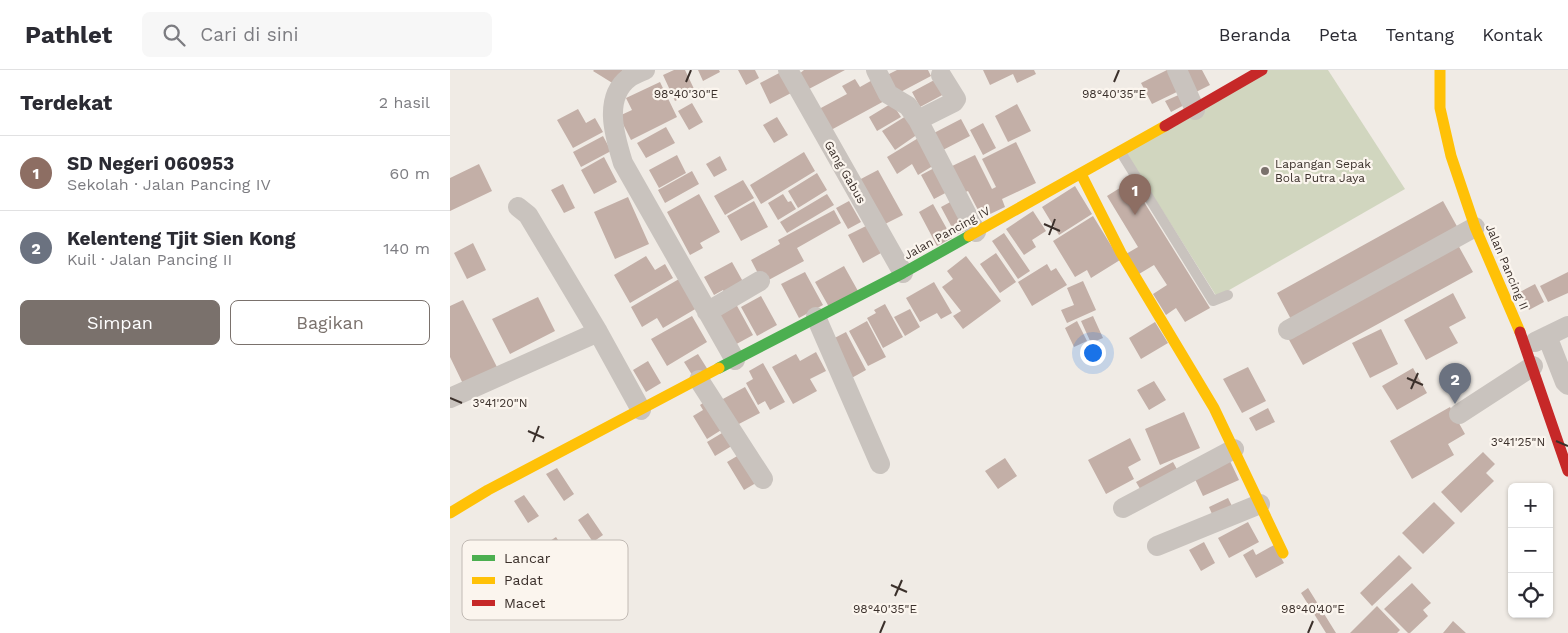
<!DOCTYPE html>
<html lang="id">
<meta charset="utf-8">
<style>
body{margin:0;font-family:"Work Sans",sans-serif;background:#f7f7f7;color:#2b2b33}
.controls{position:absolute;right:15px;bottom:15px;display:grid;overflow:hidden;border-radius:8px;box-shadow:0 1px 4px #0004}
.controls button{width:45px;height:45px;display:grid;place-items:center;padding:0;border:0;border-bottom:1px solid #e1e1e2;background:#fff;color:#2b2b33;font:25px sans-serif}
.you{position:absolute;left:642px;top:282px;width:18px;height:18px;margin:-12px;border:4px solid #fff;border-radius:50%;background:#1a73e8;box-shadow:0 0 0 8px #1a73e833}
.badge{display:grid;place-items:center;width:32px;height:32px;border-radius:50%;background:#7a716c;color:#fff;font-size:16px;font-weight:700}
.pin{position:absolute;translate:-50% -41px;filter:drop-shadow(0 1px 2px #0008)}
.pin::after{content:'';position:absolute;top:26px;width:18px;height:15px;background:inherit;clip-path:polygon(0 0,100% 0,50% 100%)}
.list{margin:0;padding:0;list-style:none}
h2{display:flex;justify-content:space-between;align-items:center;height:65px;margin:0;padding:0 20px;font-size:21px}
h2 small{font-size:16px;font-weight:400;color:#7c7c81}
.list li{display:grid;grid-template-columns:32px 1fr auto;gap:15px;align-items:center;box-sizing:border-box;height:75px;padding:0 20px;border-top:1px solid #e1e1e2}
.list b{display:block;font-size:19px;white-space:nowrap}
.list p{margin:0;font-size:16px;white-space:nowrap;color:#7c7c81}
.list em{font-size:16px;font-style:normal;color:#7c7c81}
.actions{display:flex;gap:10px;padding:15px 20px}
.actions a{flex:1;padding:11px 0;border:1px solid #7a716c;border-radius:8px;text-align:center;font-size:18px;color:#7a716c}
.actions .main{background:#7a716c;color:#fff}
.icon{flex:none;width:28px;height:28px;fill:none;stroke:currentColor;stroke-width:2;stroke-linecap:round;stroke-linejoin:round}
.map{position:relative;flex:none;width:1118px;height:563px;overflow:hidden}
header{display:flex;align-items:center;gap:30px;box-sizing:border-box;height:70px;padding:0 25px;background:#fff;border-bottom:1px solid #e1e1e2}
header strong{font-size:24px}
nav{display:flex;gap:28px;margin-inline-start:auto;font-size:18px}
.search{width:350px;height:45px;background:#f7f7f7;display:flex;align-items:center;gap:12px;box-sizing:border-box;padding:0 18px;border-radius:8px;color:#7c7c81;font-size:19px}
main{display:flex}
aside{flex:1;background:#fff}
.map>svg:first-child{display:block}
</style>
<header>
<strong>Pathlet</strong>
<div class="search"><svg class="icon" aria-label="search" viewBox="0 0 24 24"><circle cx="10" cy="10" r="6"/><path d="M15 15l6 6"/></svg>Cari di sini</div>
<nav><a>Beranda</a><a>Peta</a><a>Tentang</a><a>Kontak</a></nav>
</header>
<main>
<aside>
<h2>Terdekat<small>2 hasil</small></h2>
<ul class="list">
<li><span class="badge" style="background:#8d6e63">1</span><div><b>SD Negeri 060953</b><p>Sekolah · Jalan Pancing IV</p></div><em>60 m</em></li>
<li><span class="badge" style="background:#6b7280">2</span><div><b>Kelenteng Tjit Sien Kong</b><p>Kuil · Jalan Pancing II</p></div><em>140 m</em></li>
</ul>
<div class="actions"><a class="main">Simpan</a><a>Bagikan</a></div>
</aside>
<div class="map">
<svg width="1118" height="563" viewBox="0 0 1118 563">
<rect width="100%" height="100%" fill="#f0ebe5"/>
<path fill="#d1d6bf" d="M814 0H878L955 119 767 227 676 83Z"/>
<path fill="#c3afa7" d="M144 0H173L164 14 143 1Z
M224 0H235L245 21 225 31 213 5Z
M248 0H269L270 2 253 11Z
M288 0H305L309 8 296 15Z
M354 0H395L357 20 348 5Z
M447 0H478L481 6 445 25 435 6Z
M533 0H584L586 4 567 13 563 4 540 15Z
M717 0 733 19 702 34 691 13Z
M731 0H752L760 15 744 23Z
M333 1 343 22 320 34 310 13Z
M426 8 438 29 381 60 369 39 397 24 392 16 405 9 410 17Z
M488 8 496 23 470 37 462 22Z
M210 12 227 47 181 70 169 46 182 40 176 28Z
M733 23 738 33 721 42 715 31Z
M242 33 253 52 239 60 228 41Z
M442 33 451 47 427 61 419 47Z
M567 34 581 61 558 72 545 46Z
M128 39 136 53 145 48 153 62 123 78 107 50Z
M456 46 468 64 445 80 432 61Z
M327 47 338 65 324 73 313 55Z
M511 49 520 66 491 81 482 64Z
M533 53 546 78 533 85 520 60Z
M216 57 225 73 196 88 187 73Z
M153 66 161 81 131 97 123 82Z
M470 67 486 94 468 105 462 94 447 104 437 87Z
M566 72 586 113 552 129 555 137 536 146 532 138 528 140 518 121 511 124 498 98 525 85 542 119 546 117 532 89Z
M354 82 365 101 311 134 300 115Z
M227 85 236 103 209 118 199 100Z
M270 86 277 100 264 107 256 94Z
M154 87 167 112 144 124 131 100Z
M29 94 42 121 0 141V108Z
M488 96 501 120 484 129 471 105Z
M428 100 453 145 431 156 407 111Z
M242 101 249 114 215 133 208 120Z
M367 103 377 120 348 138 338 121Z
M293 110 304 128 275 145 264 126Z
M681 111 760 238 735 252 726 238 716 245 703 224 717 215 704 195 689 204 676 184 688 177 657 126Z
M113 114 125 138 114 143 101 120Z
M625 116 642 144 609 165 592 137Z
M249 124 270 162 250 173 253 178 240 185 217 142Z
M333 124 338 132 341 131 346 139 328 150 318 133Z
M377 124 384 135 337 163 330 152Z
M178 127 199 174 165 189 144 142Z
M504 130 520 158 506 165 491 137Z
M304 131 318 157 291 171 277 146Z
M399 131 411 152 398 159 386 138Z
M993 131 1009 160 843 253 827 223Z
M483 134 502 168 487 176 469 142Z
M384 140 391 153 347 178 354 191 313 213 301 190 330 174 328 170Z
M583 141 596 161 582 170 586 177 574 185 556 159Z
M643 146 670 190 641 208 637 200 625 207 603 171Z
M416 156 431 183 413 193 398 165Z
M554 163 580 201 568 209 542 171Z
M23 173 36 200 17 209 4 183Z
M1008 175 1023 202 853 295 838 268Z
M546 183 566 212 550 223 530 194Z
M196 186 205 200 215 194 223 208 180 233 164 205Z
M516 186 551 231 513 259 503 246 511 241 492 217 503 209 497 201Z
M282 192 296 217 277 228 273 220 264 225 254 207Z
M597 194 601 201 606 198 617 215 582 236 568 212Z
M394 196 408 221 379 237 365 212Z
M355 202 373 235 349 248 331 214Z
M1118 202V223L1098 232 1090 216Z
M229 209 247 238 213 258 207 248 192 257 181 237Z
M633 211 646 240 617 253 611 240 624 235 617 218Z
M484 212 502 243 491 249 487 243 470 252 456 228Z
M1085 214 1094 232 1079 240 1070 222Z
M1003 223 1016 248 999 257 1008 273 976 290 954 250Z
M311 226 327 255 307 266 291 237Z
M88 227 105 261 60 284 42 249Z
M13 230 50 303 16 320 0 287V236Z
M286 234 303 265 281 277 264 246Z
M435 234 453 267 433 278 417 248 426 243 424 240Z
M460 239 470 257 455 266 444 247Z
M242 246 257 272 217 296 201 269Z
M643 246 653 268 641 273 631 251Z
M417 251 436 287 418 296 399 261Z
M627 251 637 271 624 277 615 258Z
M705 252 718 273 691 289 679 268Z
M931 259 948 294 920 308 902 273Z
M396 262 416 300 398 310 377 272Z
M366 282 376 301 360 309 367 321 343 334 322 297 346 284 350 291Z
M248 284 258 300 244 308 234 292Z
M198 291 211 313 196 322 183 300Z
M313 293 335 332 320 340 315 331 308 335 296 313 303 309 299 301Z
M798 297 816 331 792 343 773 309Z
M963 298 977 323 947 340 932 316Z
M704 311 716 330 699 340 687 320Z
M295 317 310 343 285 356 271 330Z
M259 329 276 357 257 369 243 346 253 340 250 335Z
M1000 337 1015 364 998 374 1004 385 962 409 940 371Z
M818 338 825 352 806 361 799 348Z
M734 342 750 378 710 395 695 359Z
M277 360 285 374 265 386 257 372Z
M680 368 691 390 678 397 684 409 656 424 638 390Z
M294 382 311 410 294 420 277 392Z
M1033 382 1045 394 1036 403 1044 411 1011 443 991 422Z
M555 388 567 406 548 419 535 401Z
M780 391 789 410 753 426 744 407Z
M723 392 729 403 692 422 686 412Z
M107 398 124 424 114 431 96 404Z
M74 425 89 446 78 453 64 431Z
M778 428 785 442 765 451 759 437Z
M984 432 1005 453 973 484 952 463Z
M138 443 153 465 143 472 128 450Z
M798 452 809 472 779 488 768 468Z
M106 467 119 487 108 495 94 475Z
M754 472 765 493 751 501 739 480Z
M824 475 834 493 806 508 793 485 803 479 806 485Z
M949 485 962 498 922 536 910 523Z
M962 513 981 533 973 540 978 546 960 563H958L934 539Z
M858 518 886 563H876L851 523Z
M927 536 950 560 947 563H900Z
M1003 551 1016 563H993Z"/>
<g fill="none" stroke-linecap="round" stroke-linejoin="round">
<path stroke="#c9c3be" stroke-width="10" d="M670 81 763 231 778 225"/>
<path stroke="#c9c3be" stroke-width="20" d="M195 0C190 2 185 4 180 7 152 27 165 67 173 93L285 290
M338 0 453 203
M426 0 438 24 458 36 468 50 526 162
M727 0 745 40
M468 50 504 32 506 29 491 5
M68 137 78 145 148 262 191 340
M257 242 310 211
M366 247 430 394
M838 260 1025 157
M1097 266 1115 312 1118 315
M1085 272 1118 256
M249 310 313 409
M0 328 148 262
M1009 344 1083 296
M673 438 784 379
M707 476 810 434"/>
<path stroke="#4caf50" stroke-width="11" d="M269 298 453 203 519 166"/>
<path stroke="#ffc107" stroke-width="11" d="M990 0V38L1001 86 1025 157 1070 262
M631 104 671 183 764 338 833 483
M519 166 715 56
M0 443 38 420 269 298"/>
<path stroke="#c62828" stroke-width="11" d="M715 56 812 0
M1070 262 1118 401"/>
</g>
<path fill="none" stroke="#3b302b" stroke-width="2" d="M236 12 241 0M664 12 669 0M594 154 610 161M599 165 605 149M957 308 973 315M961 319 968 303M0 328 12 333M78 361 94 368M1106 371 1118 376M83 372 89 356M441 515 457 522M445 526 452 510M430 563 435 551M858 563 863 551"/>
<circle fill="#7a716c" stroke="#fbf5ee" stroke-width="2" cx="815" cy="101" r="5"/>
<g text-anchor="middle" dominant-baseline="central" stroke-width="4.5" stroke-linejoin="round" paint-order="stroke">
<g font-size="12" fill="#3b302b" stroke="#fbf5ee" text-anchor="start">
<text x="825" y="94">Lapangan Sepak<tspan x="825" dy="14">Bola Putra Jaya</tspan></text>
</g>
<g font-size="12" fill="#3b302b" stroke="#fbf5ee">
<text transform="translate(395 102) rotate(60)">Gang Gabus</text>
<text transform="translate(497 163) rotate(-29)">Jalan Pancing IV</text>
<text transform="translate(1057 197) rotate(67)">Jalan Pancing II</text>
</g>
</g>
<rect x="12" y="470" width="166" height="80" rx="8" fill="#fbf5ee" stroke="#c1bab4" stroke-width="1"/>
<rect x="22" y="485" width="23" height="6" fill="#4caf50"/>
<rect x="22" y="507" width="23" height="7" fill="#ffc107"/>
<rect x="22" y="530" width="23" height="6" fill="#c62828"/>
<g font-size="14" fill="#3b302b">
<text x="54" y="493">Lancar</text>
<text x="54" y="515">Padat</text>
<text x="54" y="538">Macet</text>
</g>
<g font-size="12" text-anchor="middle" fill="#3b302b" stroke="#fbf5ee" stroke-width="4.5" stroke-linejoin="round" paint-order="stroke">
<text x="236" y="28">98°40'30"E</text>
<text x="664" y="28">98°40'35"E</text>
<text x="50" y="337">3°41'20"N</text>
<text x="1068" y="376">3°41'25"N</text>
<text x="435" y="543">98°40'35"E</text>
<text x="863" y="543">98°40'40"E</text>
</g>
</svg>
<div class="controls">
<button>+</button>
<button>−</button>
<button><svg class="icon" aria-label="locate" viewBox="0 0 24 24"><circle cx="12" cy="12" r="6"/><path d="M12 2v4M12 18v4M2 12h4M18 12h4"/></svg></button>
</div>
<div class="you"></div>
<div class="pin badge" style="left:685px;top:145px;background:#8d6e63">1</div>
<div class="pin badge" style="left:1005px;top:334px;background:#6b7280">2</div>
</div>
</main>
